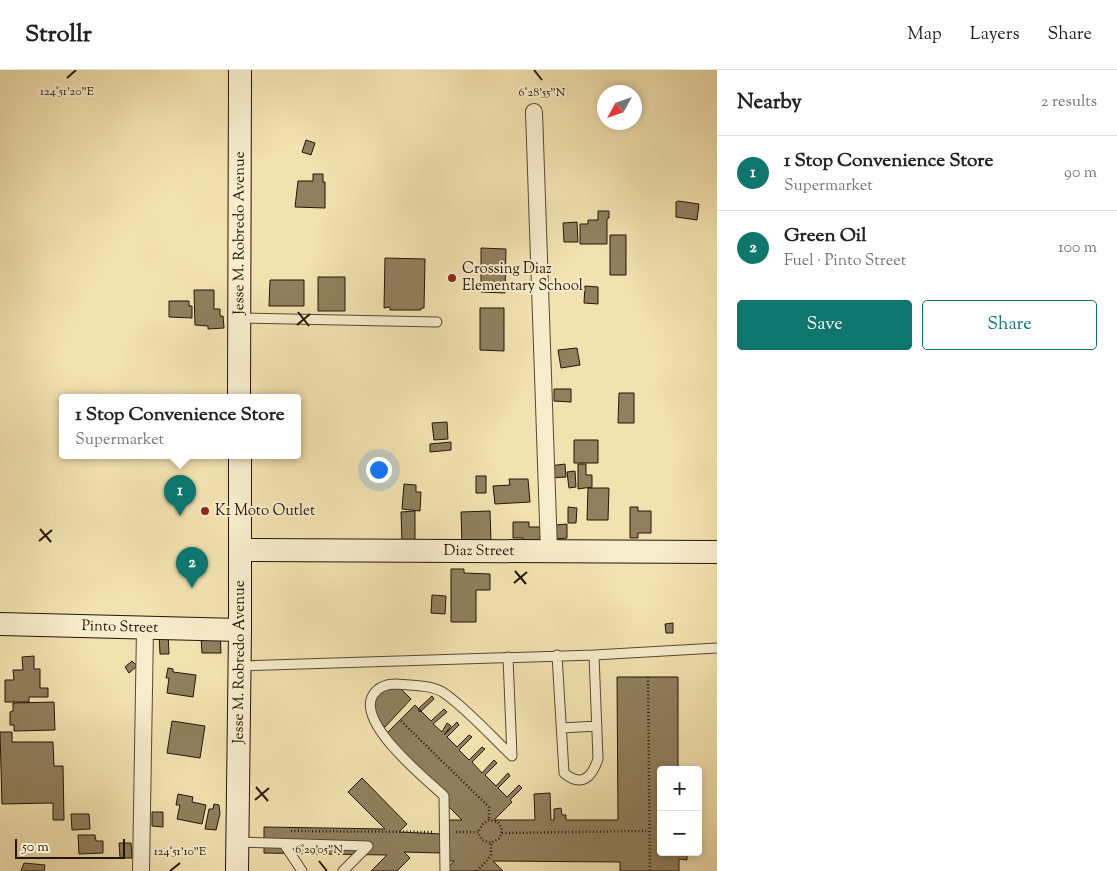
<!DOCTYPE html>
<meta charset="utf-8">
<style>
body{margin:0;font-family:"Sorts Mill Goudy",serif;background:#f6f6f6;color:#222}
.controls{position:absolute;right:15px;bottom:15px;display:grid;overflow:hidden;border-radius:5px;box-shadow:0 2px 8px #0003}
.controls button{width:45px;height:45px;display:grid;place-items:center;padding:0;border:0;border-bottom:1px solid #e0e0e0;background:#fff;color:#222;font:25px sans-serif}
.compass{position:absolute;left:597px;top:15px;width:45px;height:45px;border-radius:50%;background:#fff;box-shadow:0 2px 8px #0003;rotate:230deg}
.scale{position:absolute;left:15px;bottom:12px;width:110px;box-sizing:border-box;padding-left:5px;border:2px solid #251506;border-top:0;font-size:14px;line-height:18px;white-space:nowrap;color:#251506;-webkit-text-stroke:4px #f7eccc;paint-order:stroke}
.you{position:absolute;left:378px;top:399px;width:18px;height:18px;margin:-12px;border:4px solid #fff;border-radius:50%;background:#1a73e8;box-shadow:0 0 0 8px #1a73e833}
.badge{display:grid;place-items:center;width:32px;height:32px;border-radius:50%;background:#0f766e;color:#fff;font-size:16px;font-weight:700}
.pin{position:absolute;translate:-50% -41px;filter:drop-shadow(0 1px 2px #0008)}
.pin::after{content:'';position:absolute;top:26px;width:18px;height:15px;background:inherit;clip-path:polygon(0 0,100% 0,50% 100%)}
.popup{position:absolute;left:59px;top:324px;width:242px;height:65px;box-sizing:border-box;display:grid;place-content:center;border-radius:5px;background:#fff;filter:drop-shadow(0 1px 4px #0005);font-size:16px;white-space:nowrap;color:#767676}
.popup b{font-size:19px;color:#222}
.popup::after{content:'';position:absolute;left:50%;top:100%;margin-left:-10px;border:10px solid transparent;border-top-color:#fff}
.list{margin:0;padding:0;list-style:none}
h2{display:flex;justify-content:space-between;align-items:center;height:65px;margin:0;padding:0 20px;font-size:21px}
h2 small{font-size:16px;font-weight:400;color:#767676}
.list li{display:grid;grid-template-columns:32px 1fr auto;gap:15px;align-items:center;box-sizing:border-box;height:75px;padding:0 20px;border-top:1px solid #e0e0e0}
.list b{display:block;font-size:19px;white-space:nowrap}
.list p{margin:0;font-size:16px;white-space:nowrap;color:#767676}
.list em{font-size:16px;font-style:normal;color:#767676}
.actions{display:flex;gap:10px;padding:15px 20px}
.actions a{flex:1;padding:11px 0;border:1px solid #0f766e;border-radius:5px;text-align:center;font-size:18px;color:#0f766e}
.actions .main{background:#0f766e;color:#fff}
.map{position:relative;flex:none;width:717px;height:801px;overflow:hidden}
header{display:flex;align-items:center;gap:30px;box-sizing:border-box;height:70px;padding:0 25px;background:#fff;border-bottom:1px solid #e0e0e0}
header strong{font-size:24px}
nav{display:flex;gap:28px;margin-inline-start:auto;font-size:18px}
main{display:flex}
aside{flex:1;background:#fff}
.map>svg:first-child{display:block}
</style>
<header>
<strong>Strollr</strong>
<nav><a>Map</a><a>Layers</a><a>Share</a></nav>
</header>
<main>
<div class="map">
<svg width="717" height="801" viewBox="0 0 717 801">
<rect width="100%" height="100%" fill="#f2e2b0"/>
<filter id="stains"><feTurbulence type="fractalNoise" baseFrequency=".004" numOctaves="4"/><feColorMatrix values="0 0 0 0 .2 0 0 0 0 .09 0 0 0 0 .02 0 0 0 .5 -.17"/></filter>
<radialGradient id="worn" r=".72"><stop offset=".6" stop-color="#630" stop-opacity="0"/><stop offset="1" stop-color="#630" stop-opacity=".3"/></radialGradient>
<path fill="#90805e" stroke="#251506" d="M306 70 315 73 311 85 302 82Z
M313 104H323V112H325V138L295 137 298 111H313Z
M678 131 699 134 697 150 676 147V132Z
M598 141H609V148L607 149V174H580V154H588V150H598Z
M577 152 578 172H564L563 153Z
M610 165H626V205H610Z
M481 178 506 179 505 223 481 222Z
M385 188 425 189 424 238H421V240H390V237L384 238Z
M318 207H345V241H318Z
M270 210H304V236H269Z
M585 216 598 217V234L584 233Z
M194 220H214V239H220V246H223L224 258 208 259V256L195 255Z
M169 231H189V236H192V248L169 247Z
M480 238H504V281L480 280Z
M577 278 580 295 561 298 558 280Z
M554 319H571V332L554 331Z
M619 323H634V353H618Z
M447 352 448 369 434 370 432 353Z
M574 370H598V393H574Z
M451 372V380L430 382V374Z
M565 394 566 407 550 408 549 396Z
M578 394H586V405H592V417L578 419Z
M575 401 576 417 569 418 567 402Z
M476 406H486V423H476Z
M509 409H528L530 432 495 434 493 416 510 415Z
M404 414 416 415V422H421L420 441 402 439Z
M588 418H609L608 450H587Z
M568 437 577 438 576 453H568Z
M630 437H638V441H651V463H638V468H630Z
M415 441V472L402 473 401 442Z
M490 441 491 473 462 474 461 442Z
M513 452H529V457H541L540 472H523V468H513Z
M567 454V468L556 469 555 455Z
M451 499H464V503L490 504V520H476V552H451Z
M432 525 446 526 445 544 431 543Z
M673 553V563H666L665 554Z
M159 562H168L169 584H160Z
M220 562 221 583H202L201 568Z
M34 586V599H40V618H48V627H29V632H5V610H14L13 600H23L22 587Z
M132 591 137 596 129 603 125 597Z
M168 598 173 599V602L196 605 193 627 167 623 169 608H166Z
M617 607H678V700H661V782H687V790L679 789V801H620V792L493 791 503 801H445L454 791H442L441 750H462L381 669 415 635 431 651 444 639 447 642 433 654 442 662 447 653 451 656 444 665 457 652 459 655 447 667 457 677 469 665 472 667 459 680 469 690 482 677 485 679 472 692 482 703 494 690 497 693 485 705 496 716 508 703 510 706 498 718 507 727 519 715 522 718 510 730 512 732 494 750H535L534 724 550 723 551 750H554V739L561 738 562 745H566V750H618Z
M400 618 411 629 385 657 374 646 375 630 383 620Z
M432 626 434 629 420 642 418 639Z
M54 632 55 660 14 661V655H10V642L13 641V633Z
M172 651 205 656 200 688 167 683Z
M0 662H12V672H53L54 696H63L64 750H53V733L2 734Z
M362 708 407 754 399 762 441 764V783L404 782 410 788 397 801H371L387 785 264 783V757L385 759 348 722Z
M178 724 193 727 192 732 206 735 202 754 177 749 180 735H176Z
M214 734 219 735 220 744 216 760 205 759 209 739H213Z
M152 742H163V757L152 756Z
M71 744H89L90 759 72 760Z
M78 765H95L96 771H103V783L79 784Z
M119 773H131L132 788H120Z
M24 793 45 795 44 801H21Z"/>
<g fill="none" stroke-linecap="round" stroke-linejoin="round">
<defs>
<path id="lane" d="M239 248 437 252
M557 585 564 703C582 718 592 707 598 689L594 585
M240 596 594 585 717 578
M562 658 597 656
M238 772 368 776 343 801
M284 774 302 801
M445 801 444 726C425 708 356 653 373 625 378 617 387 614 396 614 410 615 433 615 444 623 466 638 492 667 512 686L508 587"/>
<path id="street" d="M534 42 549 481
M141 801 145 559"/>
<g id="secondary">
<path id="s1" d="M239 327 240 0"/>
<path id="s2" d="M240 480 717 482"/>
<path id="s3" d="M0 554 240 560"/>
<path id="s4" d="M237 801 240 560V385"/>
</g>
</defs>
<use href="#lane" stroke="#584830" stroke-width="11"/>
<use href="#street" stroke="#584830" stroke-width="18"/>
<use href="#secondary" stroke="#251506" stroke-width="24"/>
<path stroke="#251506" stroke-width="2.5" stroke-dasharray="1 2.5" stroke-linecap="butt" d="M648 607 650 801
M401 651 489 737V750
M291 761 433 762
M456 762H478L482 770 491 773 500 768 502 760 498 752 489 750 483 754 478 762
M502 763 649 761
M477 801 491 786V773"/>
<use href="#lane" stroke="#f7eccc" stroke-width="9"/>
<use href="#street" stroke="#f7eccc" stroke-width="16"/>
<use href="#secondary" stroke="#f7eccc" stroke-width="22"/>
</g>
<path fill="none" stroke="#251506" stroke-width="2" d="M534 0 542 10M67 8 76 0M298 242 309 256M297 255 310 244M40 459 51 472M39 471 52 460M515 501 526 514M514 513 527 502M256 717 268 731M255 730 269 718M319 791 327 801M170 801 180 793"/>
<g fill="#8f2418" stroke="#f7eccc" stroke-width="2">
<circle cx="452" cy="208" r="5"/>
<circle cx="205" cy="441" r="5"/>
</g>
<g text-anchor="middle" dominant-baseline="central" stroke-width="4" stroke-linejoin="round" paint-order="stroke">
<g font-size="15" fill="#251506" stroke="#f7eccc">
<text stroke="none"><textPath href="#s1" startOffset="164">Jesse M. Robredo Avenue</textPath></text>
<text stroke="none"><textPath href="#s2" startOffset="239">Diaz Street</textPath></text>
<text stroke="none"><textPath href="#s3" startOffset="120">Pinto Street</textPath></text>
<text stroke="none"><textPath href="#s4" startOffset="209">Jesse M. Robredo Avenue</textPath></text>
</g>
<g font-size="15" fill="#251506" stroke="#f7eccc" text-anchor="start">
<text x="462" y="199">Crossing Diaz<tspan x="462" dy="17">Elementary School</tspan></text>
<text x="215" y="441">K1 Moto Outlet</text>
</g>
</g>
<g font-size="12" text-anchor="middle" fill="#251506" stroke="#f7eccc" stroke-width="4" stroke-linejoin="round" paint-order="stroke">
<text x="67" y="25">124°51'20"E</text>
<text x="542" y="26">6°28'55"N</text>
<text x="319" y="783">6°29'05"N</text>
<text x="180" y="785">124°51'10"E</text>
</g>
<rect width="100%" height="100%" filter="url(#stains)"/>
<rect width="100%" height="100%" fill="url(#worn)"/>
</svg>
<div class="controls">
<button>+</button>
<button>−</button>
</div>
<svg class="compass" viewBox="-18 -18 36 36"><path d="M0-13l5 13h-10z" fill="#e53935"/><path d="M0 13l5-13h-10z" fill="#767676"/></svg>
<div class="scale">50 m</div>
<div class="you"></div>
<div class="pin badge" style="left:180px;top:446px">1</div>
<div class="popup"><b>1 Stop Convenience Store</b>Supermarket</div>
<div class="pin badge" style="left:192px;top:518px">2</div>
</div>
<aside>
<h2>Nearby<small>2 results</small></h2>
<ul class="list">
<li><span class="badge">1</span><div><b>1 Stop Convenience Store</b><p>Supermarket</p></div><em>90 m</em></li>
<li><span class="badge">2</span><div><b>Green Oil</b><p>Fuel · Pinto Street</p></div><em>100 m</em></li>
</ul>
<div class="actions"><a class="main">Save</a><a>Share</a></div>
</aside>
</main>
